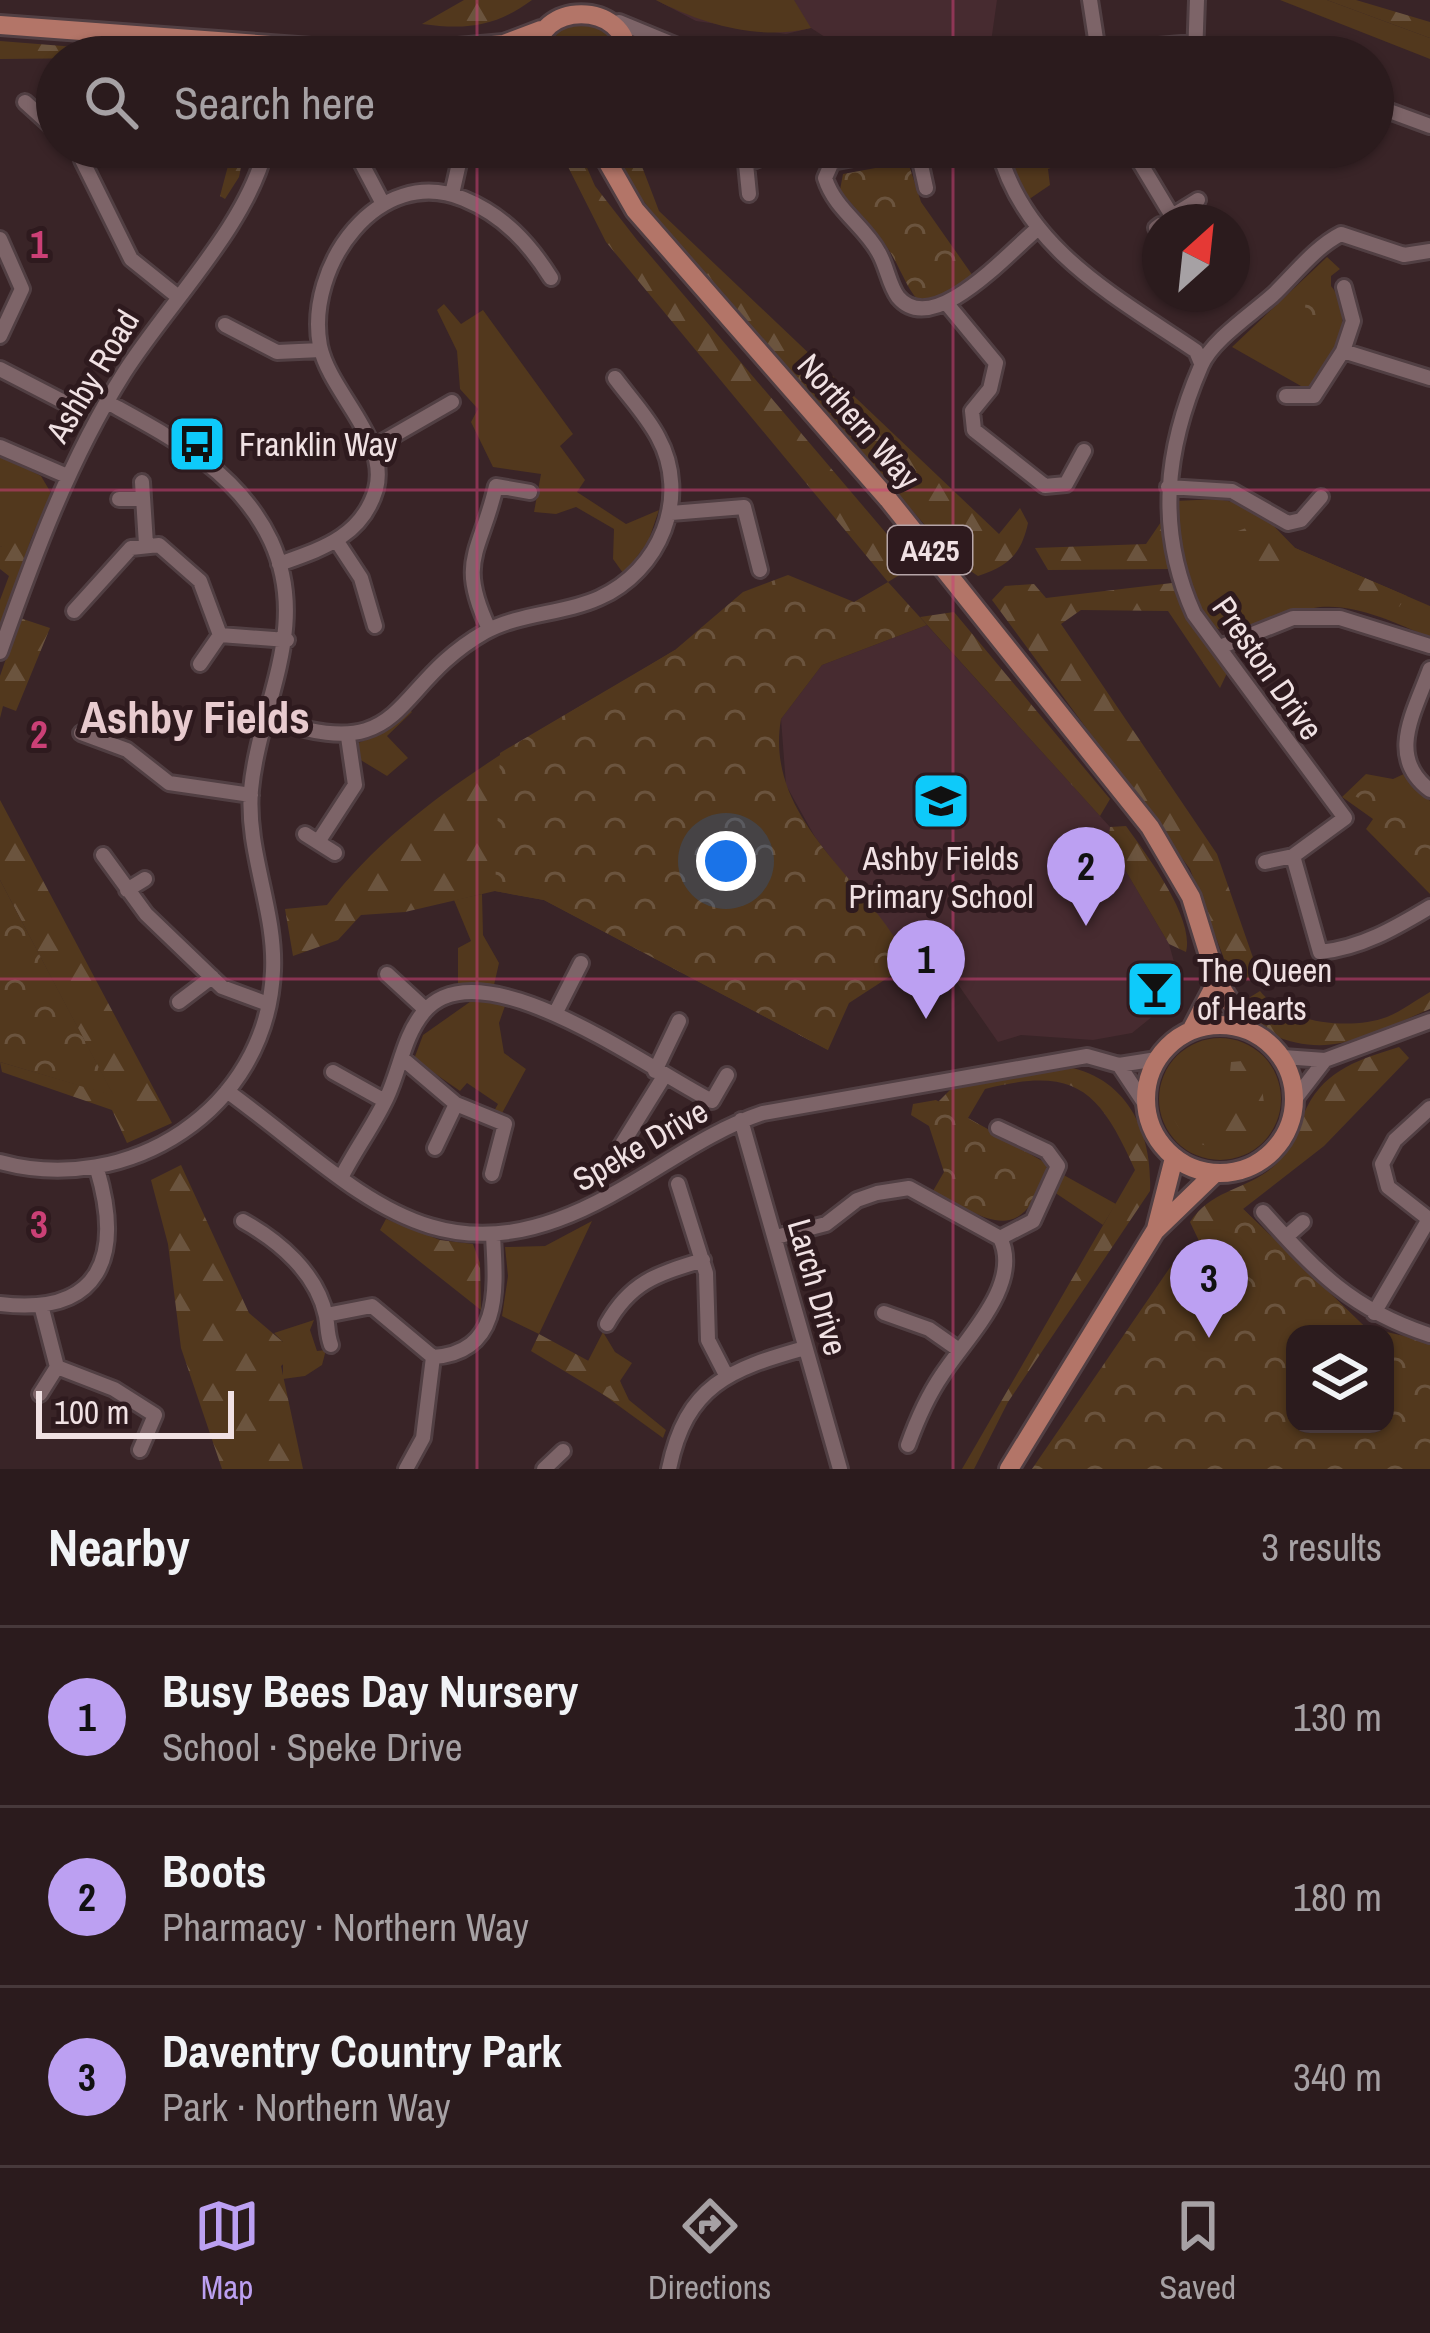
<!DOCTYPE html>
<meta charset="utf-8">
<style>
body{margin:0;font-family:"Archivo Narrow",sans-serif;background:#37282a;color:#f1f3f6}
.controls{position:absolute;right:36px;bottom:36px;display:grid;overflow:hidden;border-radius:24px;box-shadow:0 3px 9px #0004}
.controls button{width:108px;height:108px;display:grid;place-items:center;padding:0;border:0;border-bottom:3px solid #47393b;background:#2b1b1d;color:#f1f3f6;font:60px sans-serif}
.compass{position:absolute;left:1142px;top:204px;width:108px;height:108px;border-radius:50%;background:#2b1b1d;box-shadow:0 3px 9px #0004;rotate:27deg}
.scale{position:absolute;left:36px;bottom:30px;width:198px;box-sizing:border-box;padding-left:12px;border:6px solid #f0e1e3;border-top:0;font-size:33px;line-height:42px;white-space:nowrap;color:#f0e1e3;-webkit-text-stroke:9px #2e1a1e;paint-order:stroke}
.you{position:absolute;left:726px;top:861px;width:42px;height:42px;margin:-30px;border:9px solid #fff;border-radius:50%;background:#1a73e8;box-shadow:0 0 0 18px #1a73e833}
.badge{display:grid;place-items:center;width:78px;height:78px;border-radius:50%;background:#bca0f2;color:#111;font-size:39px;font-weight:700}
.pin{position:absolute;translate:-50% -99px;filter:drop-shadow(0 3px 6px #0008)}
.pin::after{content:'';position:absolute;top:63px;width:42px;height:36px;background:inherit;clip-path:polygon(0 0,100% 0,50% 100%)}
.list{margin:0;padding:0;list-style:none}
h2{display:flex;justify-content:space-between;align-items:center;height:156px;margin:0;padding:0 48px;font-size:51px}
h2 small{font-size:39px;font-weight:400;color:#a6a1a4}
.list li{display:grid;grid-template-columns:78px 1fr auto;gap:36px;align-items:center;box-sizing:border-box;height:180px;padding:0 48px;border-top:3px solid #47393b}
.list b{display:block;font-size:45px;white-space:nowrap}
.list p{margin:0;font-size:39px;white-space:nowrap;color:#a6a1a4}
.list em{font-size:39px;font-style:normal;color:#a6a1a4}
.icon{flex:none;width:66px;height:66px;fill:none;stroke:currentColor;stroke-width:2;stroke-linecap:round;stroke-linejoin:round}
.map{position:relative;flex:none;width:1430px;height:1469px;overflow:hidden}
.search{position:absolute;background:#2b1b1d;box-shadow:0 3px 9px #0004;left:36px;right:36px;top:36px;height:132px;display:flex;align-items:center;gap:30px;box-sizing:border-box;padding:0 42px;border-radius:66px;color:#a6a1a4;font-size:45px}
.sheet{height:696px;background:#2b1b1d}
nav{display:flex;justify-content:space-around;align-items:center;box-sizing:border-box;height:168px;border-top:3px solid #47393b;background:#2b1b1d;font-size:33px;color:#a6a1a4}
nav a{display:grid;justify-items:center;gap:6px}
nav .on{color:#bca0f2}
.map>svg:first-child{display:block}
</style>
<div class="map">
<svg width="1430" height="1469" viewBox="0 0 1430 1469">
<defs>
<pattern id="forest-firs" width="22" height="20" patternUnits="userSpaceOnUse" patternTransform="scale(3)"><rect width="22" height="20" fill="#52381d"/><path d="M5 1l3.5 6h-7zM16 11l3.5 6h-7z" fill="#6b543e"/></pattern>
<pattern id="park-crowns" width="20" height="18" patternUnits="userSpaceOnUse" patternTransform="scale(3)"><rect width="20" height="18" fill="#52381d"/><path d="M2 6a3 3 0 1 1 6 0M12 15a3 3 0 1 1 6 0" fill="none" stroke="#6b543e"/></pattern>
</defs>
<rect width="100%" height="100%" fill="#392427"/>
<path fill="#472b30" d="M656 0H997L991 42 842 48 811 28 786 34 696 21Z
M927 625 1110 827 1108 841 1169 944 1176 969 1171 992 1158 1012 1132 1033 1093 1040 1021 1035 998 1042 957 983 954 943 908 959 815 837 786 785 781 719 822 665Z"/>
<path fill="#52381d" d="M656 0H794L811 28C759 41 702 24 656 0Z
M1280 0H1327L1430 38V59Z
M574 14 615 35 617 57H547L549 35Z
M1004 147H1108L1048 169 1050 185 1025 202Z
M1327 257 1340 269 1331 276V286C1355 314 1338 370 1308 390L1232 347Z
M444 304 461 324 483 310 573 434 560 446 585 480 577 492 626 524 659 510 648 542 627 570 623 573 613 559 614 529 576 507 556 514 534 512 541 474 493 467 471 422 478 409 460 389 457 351 437 310Z
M0 455 41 476 51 493 31 539 0 547Z
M1217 499 1250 505 1295 548 1430 606V637C1394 623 1359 604 1320 607 1282 611 1245 640 1209 626L1188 595 1175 501Z
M408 708 412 712 387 736 408 758 387 776 359 759 358 743 380 734Z
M1406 773 1430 801V894L1366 829 1373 819 1342 797 1366 774 1393 779Z
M482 894 483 935 499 963 494 985 458 984V948L471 941 454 900Z
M474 999 505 1006 499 1023 504 1053 526 1069 501 1115 493 1113 498 1104 467 1083 460 1091 414 1059 423 1035Z
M1159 1099a61 61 0 1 1 122 0a61 61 0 1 1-122 0Z
M1060 1173 1116 1204 1103 1225 1054 1192Z
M592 1221 539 1334 502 1316 508 1276 505 1247 545 1246Z
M314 1320 310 1330 317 1351 326 1350 322 1365 305 1376 283 1379V1342L274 1333Z
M603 1332 615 1352 632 1363 620 1381 629 1400 666 1430 663 1438 586 1382 588 1361Z"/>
<path fill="url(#forest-firs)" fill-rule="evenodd" d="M464 0H532C495 27 467 30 422 24Z
M1327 0H1356L1430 22V38Z
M0 41 202 57 0 59Z
M233 147H245L239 177 225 199 220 196Z
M558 147H578L595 186 637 240 914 566 888 582 606 242Z
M615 147 693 149 641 164 659 211 999 534 1020 508 1028 523C1021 555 1008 566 978 576L957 562 652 212 625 177Z
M1268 520 1295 548 1407 596 1399 607 1320 574 1288 568 1236 571 1216 539Z
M1161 522 1169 569 1048 570 1035 548 1146 544Z
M26 536 31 539 0 630V600L9 576 0 569V547Z
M1172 583 1188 617 1228 671 1220 688 1168 611 1081 610 1061 624 1217 854 1259 975 1234 985 1190 869 992 600 1005 586 1034 584 1046 598Z
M954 612 1110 799 1100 816 920 617Z
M20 618 50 628 16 711 3 706 0 718V676Z
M675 650 824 1010 828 1050 544 900 495 891 405 912 361 915 338 940 293 956 285 909 327 905C414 791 555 724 675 650Z
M0 800 172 1123 127 1143 112 1110 2 1072 0 1062 113 1095 0 880Z
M1126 826C1146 854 1195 918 1186 952L1169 944 1108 841 1110 827Z
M1260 991C1285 1023 1349 1031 1387 1017 1402 1011 1416 1000 1430 992V1009C1359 1039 1321 1066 1248 1022L1239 1004Z
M1399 1047 1409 1058 1324 1146 1243 1209 1365 1327 1430 1345V1469H1261L1171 1266 1200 1243 1190 1222C1211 1191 1240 1191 1268 1171 1291 1154 1295 1131 1307 1107 1326 1069 1361 1059 1399 1047ZM1295 1334H1385V1424H1295Z
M1242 1061 1261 1080 1267 1126C1235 1158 1177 1156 1169 1101L1183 1098 1211 1118 1227 1101 1231 1062Z
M1050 1065C1120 1068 1153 1124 1150 1191L1008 1402 974 1469H962L1135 1170C1099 1089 1075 1066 985 1089L968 1118 1036 1156 932 1108 952 1088 1007 1070Z
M181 1165 249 1313 283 1342 291 1357 281 1366 303 1469H222L181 1348 168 1244 151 1180Z
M386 1219 440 1240 473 1244 480 1263 481 1310 380 1230Z
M539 1334 596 1365 594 1378 607 1387 620 1381 629 1410 531 1351Z"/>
<path fill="url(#park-crowns)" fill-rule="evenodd" d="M908 162 921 202 973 276C914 329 917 297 889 250 875 228 856 210 840 190L843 174Z
M1305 308a13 13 0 1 1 26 0a13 13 0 1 1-26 0Z
M788 575 854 602 888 582 927 625 822 665 781 719C763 823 873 882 909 964L849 1003 828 1050 544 900 495 891 500 753 675 650 743 592Z
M1366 780 1404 783 1420 811 1430 801V889L1375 829 1381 819 1373 806 1353 795Z
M0 880 114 1096 0 1062Z
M936 1100 1044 1162 1048 1168C1021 1248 989 1221 933 1191L944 1172 929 1126 911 1115 913 1104Z
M1243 1209 1365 1327 1430 1342V1469H1032L1171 1266ZM1295 1334H1385V1424H1295Z"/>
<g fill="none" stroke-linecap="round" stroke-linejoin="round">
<defs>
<path id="minor" d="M1090 0 1098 52
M619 22 687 50
M662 57 692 52 765 57
M1032 57 1193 43
M1195 57 1197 0
M1335 57 1336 51
M25 102 57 131
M1373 105 1430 126
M100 147 82 160 131 259 177 296
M353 147 382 202
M729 147 746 164 775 152H804L832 162 912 147
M917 147 926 188
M998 147C1023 248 1115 296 1196 351L1201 363
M1143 147 1139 161 1172 216 1198 200
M832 162 825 178C835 210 864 225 879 253 887 267 889 285 898 297 933 339 1008 253 1036 230
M746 164 749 194
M452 194 462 150 457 147
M1156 228 1160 225
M0 239 22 289 0 336
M1430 251 1404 255 1341 234C1315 247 1294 275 1273 295 1252 314 1212 340 1201 366 1165 449 1156 530 1194 614L1345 818 1293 856 1320 952C1361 948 1395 928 1430 907
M948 305 996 363 990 389 972 411 974 430 1045 486 1066 484 1084 451
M225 325 277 352 321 350
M1343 351 1353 321 1344 287
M0 369 62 401
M1286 396H1314L1343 351 1430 378
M0 447 67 476
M372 448 452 402
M142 482 146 544
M1168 487 1232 491 1288 523 1301 520 1321 497
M119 499H143
M671 513 744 507 760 570
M338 543 361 578 375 626
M279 564C321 549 362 537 376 489 389 439 330 393 320 346 305 267 378 163 464 199 503 215 529 243 551 278
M74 611 131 548 159 545 200 581 220 635 287 640
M489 629C456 560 481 552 496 486L530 492
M1220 647 1293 618H1340L1430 646
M0 652C34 556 69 460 124 373 167 305 248 225 266 147
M200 664 220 635
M1430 669C1414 713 1386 757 1430 790
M268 718C410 768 388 687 485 632 519 613 564 614 599 598 660 571 691 497 658 437 647 416 629 397 615 378
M81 733 127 750 169 783 251 795
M305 834 335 853
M318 842 355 785 348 737
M103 855 146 914 222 987 268 1004
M1265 862 1293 856
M127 890 145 879
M387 974 425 1009
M179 1002 212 977
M555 1014 581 963
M1283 1057 1325 1060 1430 1021
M403 1059 456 1104 505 1124 492 1174
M1119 1065 1145 1104
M655 1071 679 1021
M333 1072 385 1101
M227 1091C361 1189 435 1291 609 1196 662 1168 706 1132 763 1113L1087 1056 1119 1065 1157 1059
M1295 1099 1325 1060
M1430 1108 1395 1140 1382 1164 1388 1187 1430 1220
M741 1120 840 1469
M998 1128 1047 1151 1058 1166 1033 1221 1000 1238
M435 1148 456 1104
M619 1149 663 1078
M0 1162C128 1197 267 1110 273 971 276 910 246 852 251 790 259 704 311 628 271 541 238 471 172 438 107 402
M341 1178C355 1150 374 1125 387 1097 400 1069 404 1036 423 1013 479 942 651 1071 712 1101L727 1075
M678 1184 706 1273 708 1340 726 1375
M1263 1212C1316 1271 1352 1310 1430 1335
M243 1221C279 1241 317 1273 326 1316 328 1327 327 1334 331 1345
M776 1237 826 1224 857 1200 877 1193 909 1188 1000 1238C1023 1284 965 1339 942 1375 927 1397 917 1420 908 1445
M1286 1237 1303 1222
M0 1304C101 1316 123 1256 97 1169
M42 1309 57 1367 114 1389 155 1415 140 1450
M884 1313 929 1329 959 1350
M1374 1313 1429 1219
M326 1315 372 1306 433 1357C502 1352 496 1289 493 1236
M607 1324C631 1281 658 1274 703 1260
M40 1394 57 1367
M406 1469 423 1438 433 1357
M544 1469 563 1451
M669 1469C686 1385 730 1369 805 1348"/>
<path id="major" d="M0 25 434 57
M423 51 504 44 541 30
M537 57C533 0 629 0 627 57
M599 147 635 210 888 499 1150 827 1191 897 1217 981 1247 1029
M1146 1099a74 74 0 1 1 148 0a74 74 0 1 1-148 0Z
M1192 1029 1217 981
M1156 1229 1174 1158
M1009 1469 1155 1231 1214 1174"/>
</defs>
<use href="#minor" stroke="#513f43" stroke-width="20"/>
<use href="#major" stroke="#513f43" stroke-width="24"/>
<use href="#minor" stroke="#7d6468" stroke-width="14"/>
<use href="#major" stroke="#b37568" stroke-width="18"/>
</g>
<path fill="none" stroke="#cb4076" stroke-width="3" stroke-opacity="0.55" d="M477 0V57M953 0V57M477 147V1469M953 147V1469M0 490H1430M0 979H1430"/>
<defs>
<symbol id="bus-square" viewBox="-11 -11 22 22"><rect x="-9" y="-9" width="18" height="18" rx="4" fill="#0ecafa" stroke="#2e1a1e"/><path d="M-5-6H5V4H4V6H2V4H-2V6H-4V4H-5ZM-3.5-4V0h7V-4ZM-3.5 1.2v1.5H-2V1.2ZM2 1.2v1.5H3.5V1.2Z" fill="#111"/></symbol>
<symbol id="school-square" viewBox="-11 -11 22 22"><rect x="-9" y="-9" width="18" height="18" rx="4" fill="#0ecafa" stroke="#2e1a1e"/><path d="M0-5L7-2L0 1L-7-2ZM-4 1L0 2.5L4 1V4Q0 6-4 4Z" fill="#111"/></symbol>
<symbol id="bar-square" viewBox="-11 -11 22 22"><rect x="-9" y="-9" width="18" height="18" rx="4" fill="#0ecafa" stroke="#2e1a1e"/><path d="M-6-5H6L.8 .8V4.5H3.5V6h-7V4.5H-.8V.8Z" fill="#111"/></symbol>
</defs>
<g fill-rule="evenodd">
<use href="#bus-square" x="164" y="411" width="66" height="66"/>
<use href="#school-square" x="908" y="768" width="66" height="66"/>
<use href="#bar-square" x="1122" y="956" width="66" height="66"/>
</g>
<g text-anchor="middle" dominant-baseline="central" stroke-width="10" stroke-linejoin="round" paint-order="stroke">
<rect fill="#2e1a1e" stroke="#b6a5a8" stroke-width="3" x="888" y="526" width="84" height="48" rx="9"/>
<g font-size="30" font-weight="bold" fill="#f0e1e3">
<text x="930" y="550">A425</text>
</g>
<g font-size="33" fill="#f0e1e3" stroke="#2e1a1e">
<text transform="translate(92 376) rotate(-59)">Ashby Road</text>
<text transform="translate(859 421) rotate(49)">Northern Way</text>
<text transform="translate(1268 668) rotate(55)">Preston Drive</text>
<text transform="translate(640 1145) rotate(-30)">Speke Drive</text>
<text transform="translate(818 1287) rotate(74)">Larch Drive</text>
</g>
<g font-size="33" fill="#f0e1e3" stroke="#2e1a1e" text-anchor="start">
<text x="239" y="444">Franklin Way</text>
<text x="941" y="858" text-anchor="middle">Ashby Fields<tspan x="941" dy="38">Primary School</tspan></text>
<text x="1197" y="970">The Queen<tspan x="1197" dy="38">of Hearts</tspan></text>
</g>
<g font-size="45" font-weight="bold" fill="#e8cbcf" stroke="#2e1a1e">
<text x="195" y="716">Ashby Fields</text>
</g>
</g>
<g font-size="39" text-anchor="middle" font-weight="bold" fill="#cb4076" stroke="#2e1a1e" stroke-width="10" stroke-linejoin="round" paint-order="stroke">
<text x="39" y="258">1</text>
<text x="39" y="748">2</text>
<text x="39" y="1238">3</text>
</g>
</svg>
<div class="controls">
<button><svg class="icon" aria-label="layers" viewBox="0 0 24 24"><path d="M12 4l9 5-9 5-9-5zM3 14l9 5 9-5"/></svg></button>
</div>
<svg class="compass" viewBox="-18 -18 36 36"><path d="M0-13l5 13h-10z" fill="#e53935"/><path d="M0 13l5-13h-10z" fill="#a6a1a4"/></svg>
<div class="scale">100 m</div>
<div class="you"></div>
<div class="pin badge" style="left:926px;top:1019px">1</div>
<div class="pin badge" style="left:1086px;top:926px">2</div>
<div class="pin badge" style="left:1209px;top:1338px">3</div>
<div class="search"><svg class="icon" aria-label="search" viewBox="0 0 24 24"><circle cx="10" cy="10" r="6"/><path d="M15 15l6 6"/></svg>Search here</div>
</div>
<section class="sheet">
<h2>Nearby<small>3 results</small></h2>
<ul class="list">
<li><span class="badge">1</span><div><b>Busy Bees Day Nursery</b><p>School · Speke Drive</p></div><em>130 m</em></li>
<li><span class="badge">2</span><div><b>Boots</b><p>Pharmacy · Northern Way</p></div><em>180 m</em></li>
<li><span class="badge">3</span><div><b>Daventry Country Park</b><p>Park · Northern Way</p></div><em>340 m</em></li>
</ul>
</section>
<nav>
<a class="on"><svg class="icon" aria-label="map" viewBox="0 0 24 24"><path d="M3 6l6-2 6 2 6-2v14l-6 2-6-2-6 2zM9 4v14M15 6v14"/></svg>Map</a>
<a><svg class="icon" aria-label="directions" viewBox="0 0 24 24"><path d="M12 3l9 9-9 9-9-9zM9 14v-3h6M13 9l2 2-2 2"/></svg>Directions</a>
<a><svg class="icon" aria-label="saved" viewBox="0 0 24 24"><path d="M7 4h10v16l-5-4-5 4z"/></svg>Saved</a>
</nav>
